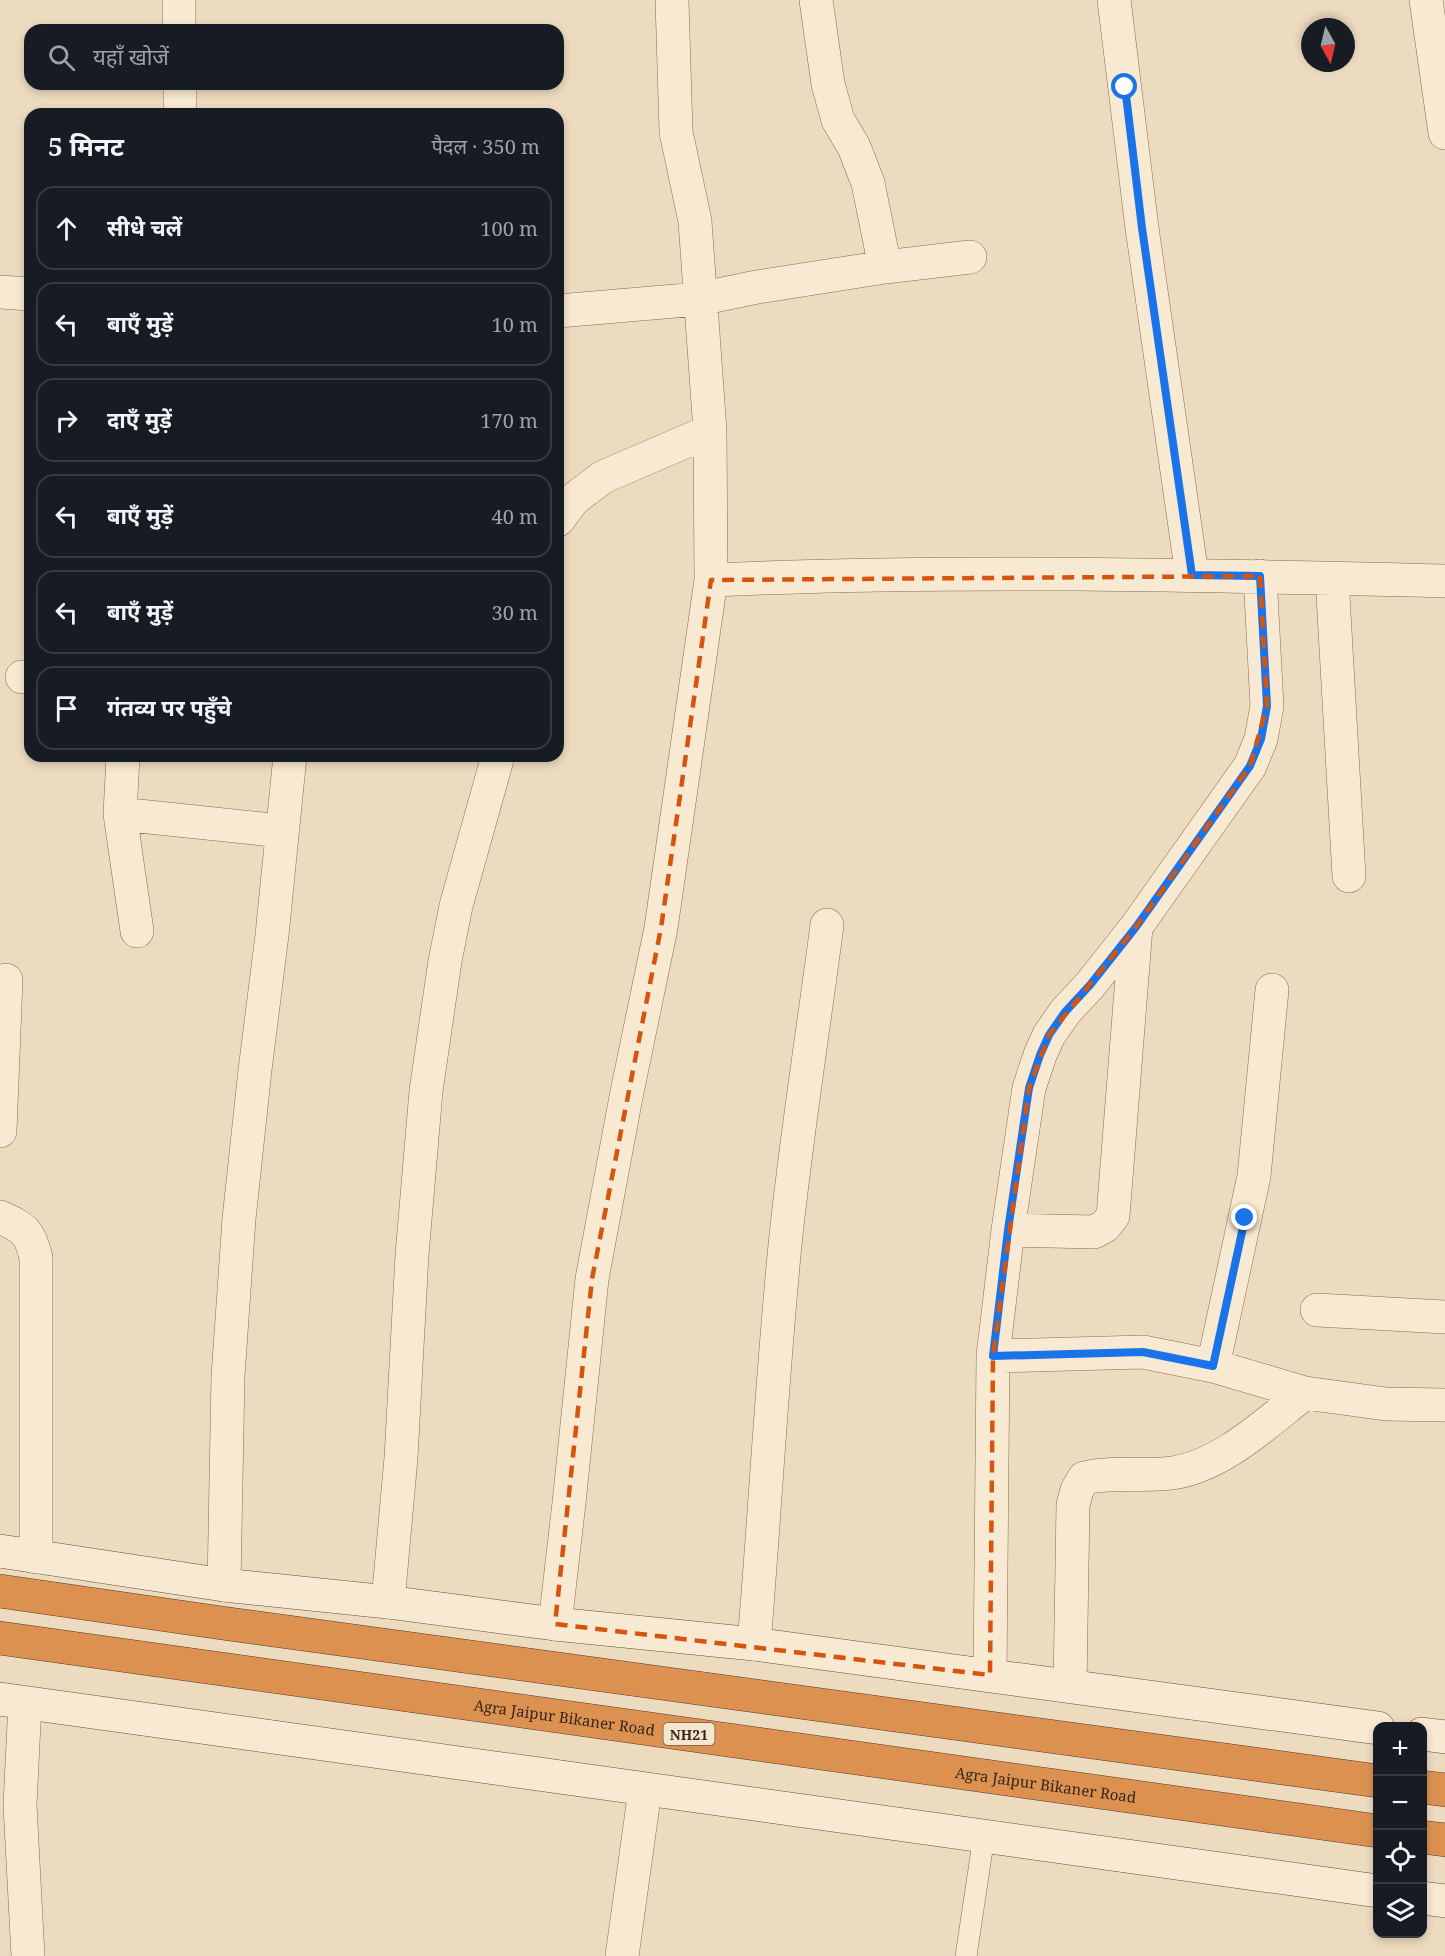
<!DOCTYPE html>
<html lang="hi">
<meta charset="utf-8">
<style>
body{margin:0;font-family:"Noto Serif","Noto Sans Devanagari",serif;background:#242831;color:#f1f3f6}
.controls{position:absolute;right:18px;bottom:18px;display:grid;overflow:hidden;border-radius:12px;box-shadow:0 3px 9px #0003}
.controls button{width:54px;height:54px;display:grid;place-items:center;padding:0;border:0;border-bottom:2px solid #363941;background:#171b24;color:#f1f3f6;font:30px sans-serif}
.compass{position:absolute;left:1301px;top:18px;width:54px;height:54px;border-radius:50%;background:#171b24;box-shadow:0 3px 9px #0003;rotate:172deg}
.stop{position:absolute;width:18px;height:18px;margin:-14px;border:4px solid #1a73e8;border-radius:50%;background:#fff}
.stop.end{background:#1a73e8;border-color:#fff;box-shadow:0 2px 6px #0008}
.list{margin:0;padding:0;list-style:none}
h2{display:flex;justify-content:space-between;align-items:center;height:78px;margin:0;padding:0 24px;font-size:26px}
h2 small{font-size:20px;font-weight:400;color:#9ea1a6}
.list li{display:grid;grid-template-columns:39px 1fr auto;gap:18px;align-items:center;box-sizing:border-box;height:84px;margin:0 12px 12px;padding:0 12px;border:2px solid #363941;border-radius:18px}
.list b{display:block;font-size:22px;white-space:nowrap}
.list em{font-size:20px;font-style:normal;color:#9ea1a6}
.icon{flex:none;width:33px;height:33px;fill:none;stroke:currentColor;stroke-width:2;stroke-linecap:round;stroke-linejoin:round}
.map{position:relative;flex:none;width:1445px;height:1956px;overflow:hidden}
.search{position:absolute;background:#171b24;box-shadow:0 3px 9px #0003;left:24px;top:24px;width:540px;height:66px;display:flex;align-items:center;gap:15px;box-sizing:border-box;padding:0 21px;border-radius:18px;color:#9ea1a6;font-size:22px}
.panel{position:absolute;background:#171b24;box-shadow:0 3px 9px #0003;left:24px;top:108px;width:540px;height:654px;border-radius:18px}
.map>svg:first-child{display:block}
</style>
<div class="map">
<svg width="1445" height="1956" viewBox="0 0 1445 1956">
<rect width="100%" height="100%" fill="#eddbbf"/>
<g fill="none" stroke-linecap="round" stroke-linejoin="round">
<defs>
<path id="lane" d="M966 1956 984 1836"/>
<path id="street" d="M179 0V30
M672 0 676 132 695 221 710 431 711 580
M816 0 828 84 838 120 854 147 868 183 885 267
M1114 0 1142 228 1192 575
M1426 0 1445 133
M180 84V114
M0 292 30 294
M558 311 699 299 757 287 885 267 970 257
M558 520 574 499 603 477 710 431
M1332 578 1349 876
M22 677H30
M123 756 120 814 137 931
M120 814 282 831
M0 1131 6 980
M0 1217C24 1228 30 1231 36 1258V1557
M1008 1230 1094 1232 1105 1226 1113 1216 1136 927
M1317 1310 1445 1317
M993 1356 1143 1352 1213 1366 1305 1393 1386 1404 1445 1405
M1213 1366 1254 1176 1272 990
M224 1585 228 1376 239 1219 255 1070 272 935 290 756
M388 1602 401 1458 412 1255 426 1091 445 961 456 906 498 756
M555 1624 569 1503 592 1279 626 1097 661 928 711 580C956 569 1201 575 1445 581
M754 1644C765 1511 772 1378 785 1245 796 1138 813 1032 827 925
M990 1675 993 1356 1008 1230 1029 1088 1040 1055 1049 1035 1065 1012 1090 985 1136 927 1250 766 1261 739 1267 706 1260 576
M1070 1686 1073 1505 1077 1490 1084 1478C1113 1471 1142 1477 1172 1473 1222 1466 1266 1423 1305 1393
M25 1703 20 1805 28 1956
M622 1956 645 1790"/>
<path id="secondary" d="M0 1551 224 1585 388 1602 555 1624 754 1644 1378 1728
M0 1699 1378 1891
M1422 1734 1445 1737
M1422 1898 1445 1901"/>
<g id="highway">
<path d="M0 1591 229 1624 1378 1781"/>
<path id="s1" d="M0 1638 1378 1831"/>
<path d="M1422 1787 1445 1790"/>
<path d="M1422 1837 1445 1840"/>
</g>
</defs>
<use href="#lane" stroke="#856c58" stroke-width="22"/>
<use href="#street" stroke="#856c58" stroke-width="34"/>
<use href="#secondary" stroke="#674d3b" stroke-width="34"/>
<use href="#highway" stroke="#533b2c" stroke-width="34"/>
<use href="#lane" stroke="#f8e9d2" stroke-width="21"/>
<use href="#street" stroke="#f8e9d2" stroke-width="33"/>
<use href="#secondary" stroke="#f8e9d2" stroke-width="33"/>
<use href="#highway" stroke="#dc9150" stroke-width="33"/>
</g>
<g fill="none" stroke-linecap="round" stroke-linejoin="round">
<path stroke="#1a73e8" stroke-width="8" d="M1125 87 1142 228 1192 575 1260 576 1267 706 1261 739 1250 766 1136 927 1090 985 1065 1012 1049 1035 1040 1055 1029 1088 1008 1230 993 1356 1143 1352 1213 1366 1245 1218"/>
</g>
<path fill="none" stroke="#d6540e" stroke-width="4.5" stroke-dasharray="12 8" stroke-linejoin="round" d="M1260 576 1267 706 1250 766 1136 927 1049 1035 1029 1088 993 1356 990 1675 555 1624 592 1279 661 928 711 580Z"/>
<g text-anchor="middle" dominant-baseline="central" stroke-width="6" stroke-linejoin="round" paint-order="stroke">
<rect fill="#f4e6cf" stroke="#6e6052" stroke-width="1.5" x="663.5" y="1723" width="51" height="22" rx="4.5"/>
<g font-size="14" font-weight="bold" fill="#35261c">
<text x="689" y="1734">NH21</text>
</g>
<g font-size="15" fill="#35261c" stroke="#f4e6cf">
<text stroke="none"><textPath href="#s1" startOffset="570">Agra Jaipur Bikaner Road</textPath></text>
<text stroke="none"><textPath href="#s1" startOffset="1056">Agra Jaipur Bikaner Road</textPath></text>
</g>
</g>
</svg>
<div class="controls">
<button>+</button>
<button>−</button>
<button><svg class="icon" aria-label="locate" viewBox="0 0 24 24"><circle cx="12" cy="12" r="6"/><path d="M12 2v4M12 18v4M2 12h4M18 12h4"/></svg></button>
<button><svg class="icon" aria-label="layers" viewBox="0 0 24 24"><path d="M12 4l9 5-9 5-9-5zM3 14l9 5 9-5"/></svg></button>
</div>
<svg class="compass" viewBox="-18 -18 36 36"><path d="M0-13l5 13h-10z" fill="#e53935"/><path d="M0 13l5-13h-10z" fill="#9ea1a6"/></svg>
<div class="stop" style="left:1125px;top:87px"></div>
<div class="stop end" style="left:1245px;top:1218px"></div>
<div class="search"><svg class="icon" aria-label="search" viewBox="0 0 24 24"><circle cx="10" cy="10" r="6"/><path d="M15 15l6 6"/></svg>यहाँ खोजें</div>
<section class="panel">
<h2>5 मिनट<small>पैदल · 350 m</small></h2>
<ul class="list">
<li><svg class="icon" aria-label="ahead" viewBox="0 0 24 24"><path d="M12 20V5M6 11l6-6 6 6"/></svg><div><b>सीधे चलें</b></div><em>100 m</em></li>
<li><svg class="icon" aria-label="left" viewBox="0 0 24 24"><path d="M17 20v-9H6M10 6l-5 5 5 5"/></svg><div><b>बाएँ मुड़ें</b></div><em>10 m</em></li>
<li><svg class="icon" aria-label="right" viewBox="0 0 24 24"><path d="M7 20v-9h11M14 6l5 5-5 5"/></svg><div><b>दाएँ मुड़ें</b></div><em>170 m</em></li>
<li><svg class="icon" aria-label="left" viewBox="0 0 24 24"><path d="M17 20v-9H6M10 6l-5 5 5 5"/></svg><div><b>बाएँ मुड़ें</b></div><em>40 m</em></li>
<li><svg class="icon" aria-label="left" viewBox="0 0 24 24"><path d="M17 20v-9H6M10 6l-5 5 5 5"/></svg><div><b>बाएँ मुड़ें</b></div><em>30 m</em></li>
<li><svg class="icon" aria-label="arrive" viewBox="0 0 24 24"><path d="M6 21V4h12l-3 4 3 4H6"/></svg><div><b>गंतव्य पर पहुँचे</b></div></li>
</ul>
</section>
</div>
